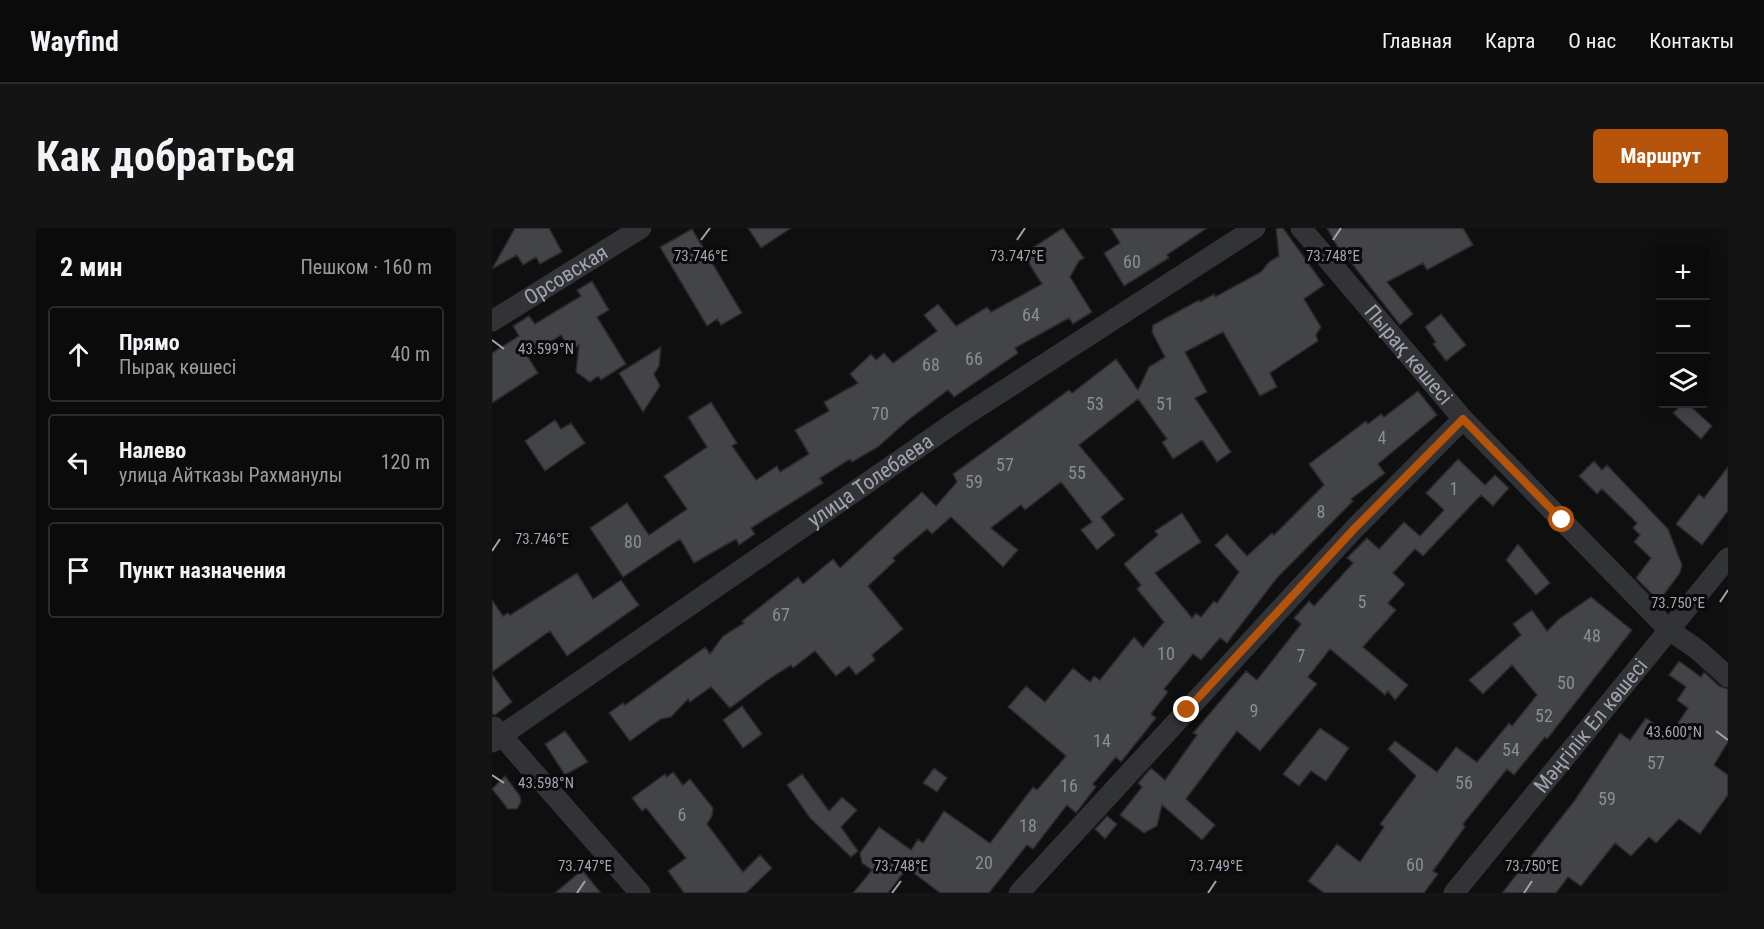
<!DOCTYPE html>
<html lang="ru">
<meta charset="utf-8">
<style>
body{margin:0;font-family:"Roboto Condensed",sans-serif;background:#141415;color:#f1f3f6}
.controls{position:absolute;right:18px;top:18px;display:grid;overflow:hidden;border-radius:6px;box-shadow:0 3px 15px #0003}
.controls button{width:54px;height:54px;display:grid;place-items:center;padding:0;border:0;border-bottom:2px solid #2b2b2d;background:#0b0b0c;color:#f1f3f6;font:30px sans-serif}
.stop{position:absolute;width:18px;height:18px;margin:-14px;border:4px solid #b45309;border-radius:50%;background:#fff}
.stop.end{background:#b45309;border-color:#fff;box-shadow:0 2px 6px #0008}
.list{margin:0;padding:0;list-style:none}
h2{display:flex;justify-content:space-between;align-items:center;height:78px;margin:0;padding:0 24px;font-size:26px}
h2 small{font-size:20px;font-weight:400;color:#9a9b9d}
.list li{display:grid;grid-template-columns:39px 1fr auto;gap:18px;align-items:center;box-sizing:border-box;height:96px;margin:0 12px 12px;padding:0 12px;border:2px solid #2b2b2d;border-radius:6px}
.list b{display:block;font-size:22px;white-space:nowrap}
.list p{margin:0;font-size:20px;white-space:nowrap;color:#9a9b9d}
.list em{font-size:20px;font-style:normal;color:#9a9b9d}
.icon{flex:none;width:33px;height:33px;fill:none;stroke:currentColor;stroke-width:2;stroke-linecap:round;stroke-linejoin:round}
.map{position:relative;flex:none;width:1236px;height:665px;overflow:hidden;border-radius:6px}
header{display:flex;align-items:center;gap:36px;box-sizing:border-box;height:84px;padding:0 30px;background:#0b0b0c;border-bottom:2px solid #2b2b2d}
header strong{font-size:28px}
nav{display:flex;gap:33px;margin-inline-start:auto;font-size:21px}
.intro{display:flex;align-items:center;justify-content:space-between;box-sizing:border-box;height:144px;padding:0 36px}
h1{margin:0;font-size:42px}
.button{padding:15px 27px;border-radius:6px;background:#b45309;color:#fff;font-size:21px;font-weight:700}
main{display:flex;gap:36px;padding:0 36px}
aside{flex:1;background:#0b0b0c;border-radius:6px;box-shadow:0 3px 15px #0003}
.map>svg:first-child{display:block}
</style>
<header>
<strong>Wayfind</strong>
<nav><a>Главная</a><a>Карта</a><a>О нас</a><a>Контакты</a></nav>
</header>
<div class="intro"><h1>Как добраться</h1><a class="button">Маршрут</a></div>
<main>
<aside>
<h2>2 мин<small>Пешком · 160 m</small></h2>
<ul class="list">
<li><svg class="icon" aria-label="ahead" viewBox="0 0 24 24"><path d="M12 20V5M6 11l6-6 6 6"/></svg><div><b>Прямо</b><p>Пырақ көшесі</p></div><em>40 m</em></li>
<li><svg class="icon" aria-label="left" viewBox="0 0 24 24"><path d="M17 20v-9H6M10 6l-5 5 5 5"/></svg><div><b>Налево</b><p>улица Айтказы Рахманулы</p></div><em>120 m</em></li>
<li><svg class="icon" aria-label="arrive" viewBox="0 0 24 24"><path d="M6 21V4h12l-3 4 3 4H6"/></svg><div><b>Пункт назначения</b></div></li>
</ul>
</aside>
<div class="map">
<svg width="1236" height="665" viewBox="0 0 1236 665">
<rect width="100%" height="100%" fill="#0f0f10"/>
<path fill="#434448" stroke="#2a292c" stroke-width="1.5" d="M23 0H57L70 24 48 36 44 29 31 37 25 27 0 41Z
M256 0H299L269 20Z
M571 0 592 30 587 33 578 49 600 84 581 96 577 90 523 120 526 125 462 169 456 162 415 193 386 219 360 234 358 231 328 250 331 255 259 300 263 306 247 317 244 311 202 335 188 311 131 349 98 300 135 275 157 307 195 281 172 248 215 219 196 189 219 174 245 215 240 218 264 252 285 238 288 244 317 226 303 202 337 183 332 174 366 155 358 146 379 126 384 132 392 125 401 135 445 103 432 87 446 76 464 98 495 79 499 84 550 56 531 26Z
M619 0H715L675 27 677 30 632 58 612 25 628 15Z
M784 0H791L832 57 812 71 829 99 824 107 826 113 778 145 785 159 768 168 731 104 693 124 715 164 703 170 739 224 725 234 710 212 681 231 670 214 675 211 646 171 587 217 632 271 609 289 623 307 605 322 589 302 600 294 569 254 533 282 529 277 499 300 526 322 511 339 459 289 440 306 435 301 401 330 403 333 376 358 411 401 380 427 383 432 364 447 357 438 344 448 323 423 301 440 299 437 277 451 238 480 219 459 198 474 196 471 179 489 169 491 138 513 117 485 131 475 133 477 213 419 218 426 231 408 252 395 250 393 306 349 311 356 341 331 348 340 430 264 444 278 465 254 461 246 577 162 580 165 624 131 646 162 657 139 673 129 660 104 661 97 707 72 708 74 722 66 723 69 769 44 777 34 787 28Z
M835 0H971L981 17 935 42 931 35 895 54 921 86 908 97 854 28 851 29Z
M200 1 250 85 229 97 225 91 215 98 168 19Z
M100 53 117 82 105 89 134 136 109 152 106 148 98 154 84 144 87 117 78 123 69 107 36 129 46 145 0 175V125L27 108 21 98 37 88 43 96 89 68 85 62Z
M949 86 974 117 954 133 941 116 944 114 933 99Z
M169 119 167 138 162 146 168 158 151 184 127 145Z
M926 163 945 187 886 236 893 245 859 271 861 273 785 350 735 415 728 410 709 432 701 426 672 461 676 464 659 486 664 490 629 534 624 529 601 556 604 559 584 585 575 577 541 621 535 617 497 665H448L415 640 396 665H361L380 642 370 635 368 625 387 599 419 622 426 611 431 615 452 583 498 615 541 559 545 562 574 528 516 479 534 458 553 474 581 440 598 454 602 448 608 452 642 409 651 419 672 394 645 361 649 357 632 336 666 307 663 303 690 285 709 314 663 345 700 390 704 385 709 389 722 373 725 375 747 344 723 317 735 306 755 328 780 305 782 307 832 257 817 236 874 193 876 196 889 186 892 189Z
M1190 176H1196L1220 198 1209 211 1181 185Z
M63 192 69 201 79 195 93 215 53 243 33 213Z
M966 231 993 257 1003 247 1017 260 1001 278 989 267 931 328 923 321 901 345 913 356 896 375 904 382 871 419 916 457 903 472 896 463 893 467 838 421 816 449 825 456 768 523 745 503 694 571 723 597 710 612 670 577 665 598 652 605 628 587 650 559 646 555 659 540 673 552 705 507 701 505 754 443 765 452 809 396 802 390 817 373 822 378 861 335 855 330 875 310 887 321 912 294 928 308 952 282 934 265Z
M1102 233 1110 242 1115 237 1176 301 1190 337 1188 345 1167 373 1144 350 1159 330 1142 314 1148 307 1141 300 1145 295 1110 261 1105 266 1087 248Z
M1236 239V283L1210 317 1184 296 1207 266 1212 270Z
M1026 316 1058 355 1044 367 1014 332Z
M85 345 101 371 129 352 147 377 75 428 58 403 0 444V372L11 388 16 385 18 387Z
M1099 369 1140 402 1055 511 1053 509 1022 547 1015 541 971 596 973 599 941 643 946 646 932 665H832L816 653 845 616 868 634 892 599 888 596 924 548 896 521 903 513 945 544 964 519 985 534 1017 495 1020 498 1045 467 1020 437 991 466 977 452 1029 407 1021 396 1040 382 1055 403 1067 391Z
M1187 433 1209 449 1212 444 1227 458 1236 461V514L1222 537 1236 547V567L1208 606 1187 591 1164 615 1157 609 1139 628 1123 615 1089 658 1076 649 1064 665H1010L1083 572 1128 505 1138 512 1154 490 1178 507 1196 480 1185 472 1194 459 1177 447Z
M0 446 20 474 3 487 0 486Z
M250 478 270 506 251 520 231 492Z
M828 500 857 520 834 553 819 543 807 558 791 546Z
M73 503 96 534 73 547 53 516Z
M442 540 455 550 445 564 431 555Z
M181 544 191 557 198 551 221 580 220 588 215 596 251 644 268 627 280 640 254 665H192L176 643 194 630 154 580 150 583 140 570 173 546 175 549Z
M310 546 337 583 350 569 365 582 349 599 366 623 359 629 318 590 295 557Z
M13 548 28 568 29 574 25 581H16L0 561Z
M615 588 625 596 613 611 603 601Z
M90 642 109 665H63Z"/>
<g fill="none" stroke-linecap="round" stroke-linejoin="round">
<g stroke="#323337" stroke-width="21">
<path id="s1" d="M809 0 971 191 1176 401 1206 422 1236 449"/>
<path id="s2" d="M0 93 149 0"/>
<path d="M2 499 148 665"/>
<path id="s3" d="M0 514 469 190 763 0"/>
<path d="M527 665 862 301 971 191"/>
<path id="s4" d="M962 665 1236 330"/>
</g>
</g>
<g fill="none" stroke-linecap="round" stroke-linejoin="round">
<path stroke="#b45309" stroke-width="8" d="M695 482 862 301 971 191 1070 292"/>
</g>
<path fill="none" stroke="#a1a4b0" stroke-width="2" d="M209 12 218 0M525 12 533 0M841 12 849 0M0 112 12 121M0 323 8 311M1228 374 1236 362M1224 503 1236 512M0 547 12 555M85 665 93 653M400 665 409 653M716 665 724 653M1032 665 1040 653"/>
<g text-anchor="middle" dominant-baseline="central" stroke-width="6" stroke-linejoin="round" paint-order="stroke">
<g font-size="18" fill="#8a8c96">
<text x="640" y="33">60</text>
<text x="539" y="86">64</text>
<text x="482" y="130">66</text>
<text x="439" y="136">68</text>
<text x="603" y="175">53</text>
<text x="673" y="175">51</text>
<text x="388" y="185">70</text>
<text x="890" y="209">4</text>
<text x="513" y="236">57</text>
<text x="585" y="244">55</text>
<text x="482" y="253">59</text>
<text x="962" y="260">1</text>
<text x="829" y="283">8</text>
<text x="141" y="313">80</text>
<text x="870" y="373">5</text>
<text x="289" y="386">67</text>
<text x="1100" y="407">48</text>
<text x="674" y="425">10</text>
<text x="809" y="427">7</text>
<text x="1074" y="454">50</text>
<text x="762" y="482">9</text>
<text x="1052" y="487">52</text>
<text x="610" y="512">14</text>
<text x="1019" y="521">54</text>
<text x="1164" y="534">57</text>
<text x="972" y="554">56</text>
<text x="577" y="557">16</text>
<text x="1115" y="570">59</text>
<text x="190" y="586">6</text>
<text x="536" y="597">18</text>
<text x="492" y="634">20</text>
<text x="923" y="636">60</text>
</g>
<g font-size="21" fill="#a1a4b0" stroke="#0a0a0b">
<text stroke="none"><textPath href="#s2" startOffset="87">Орсовская</textPath></text>
<text stroke="none"><textPath href="#s1" startOffset="166">Пырақ көшесі</textPath></text>
<text stroke="none"><textPath href="#s3" startOffset="460">улица Толебаева</textPath></text>
<text stroke="none"><textPath href="#s4" startOffset="216">Мәңгілік Ел көшесі</textPath></text>
</g>
</g>
<g font-size="15" text-anchor="middle" fill="#a1a4b0" stroke="#0a0a0b" stroke-width="6" stroke-linejoin="round" paint-order="stroke">
<text x="209" y="33">73.746°E</text>
<text x="525" y="33">73.747°E</text>
<text x="841" y="33">73.748°E</text>
<text x="54" y="126">43.599°N</text>
<text x="50" y="316">73.746°E</text>
<text x="1186" y="380">73.750°E</text>
<text x="1182" y="509">43.600°N</text>
<text x="54" y="560">43.598°N</text>
<text x="93" y="643">73.747°E</text>
<text x="409" y="643">73.748°E</text>
<text x="724" y="643">73.749°E</text>
<text x="1040" y="643">73.750°E</text>
</g>
</svg>
<div class="controls">
<button>+</button>
<button>−</button>
<button><svg class="icon" aria-label="layers" viewBox="0 0 24 24"><path d="M12 4l9 5-9 5-9-5zM3 14l9 5 9-5"/></svg></button>
</div>
<div class="stop" style="left:1070px;top:292px"></div>
<div class="stop end" style="left:695px;top:482px"></div>
</div>
</main>
